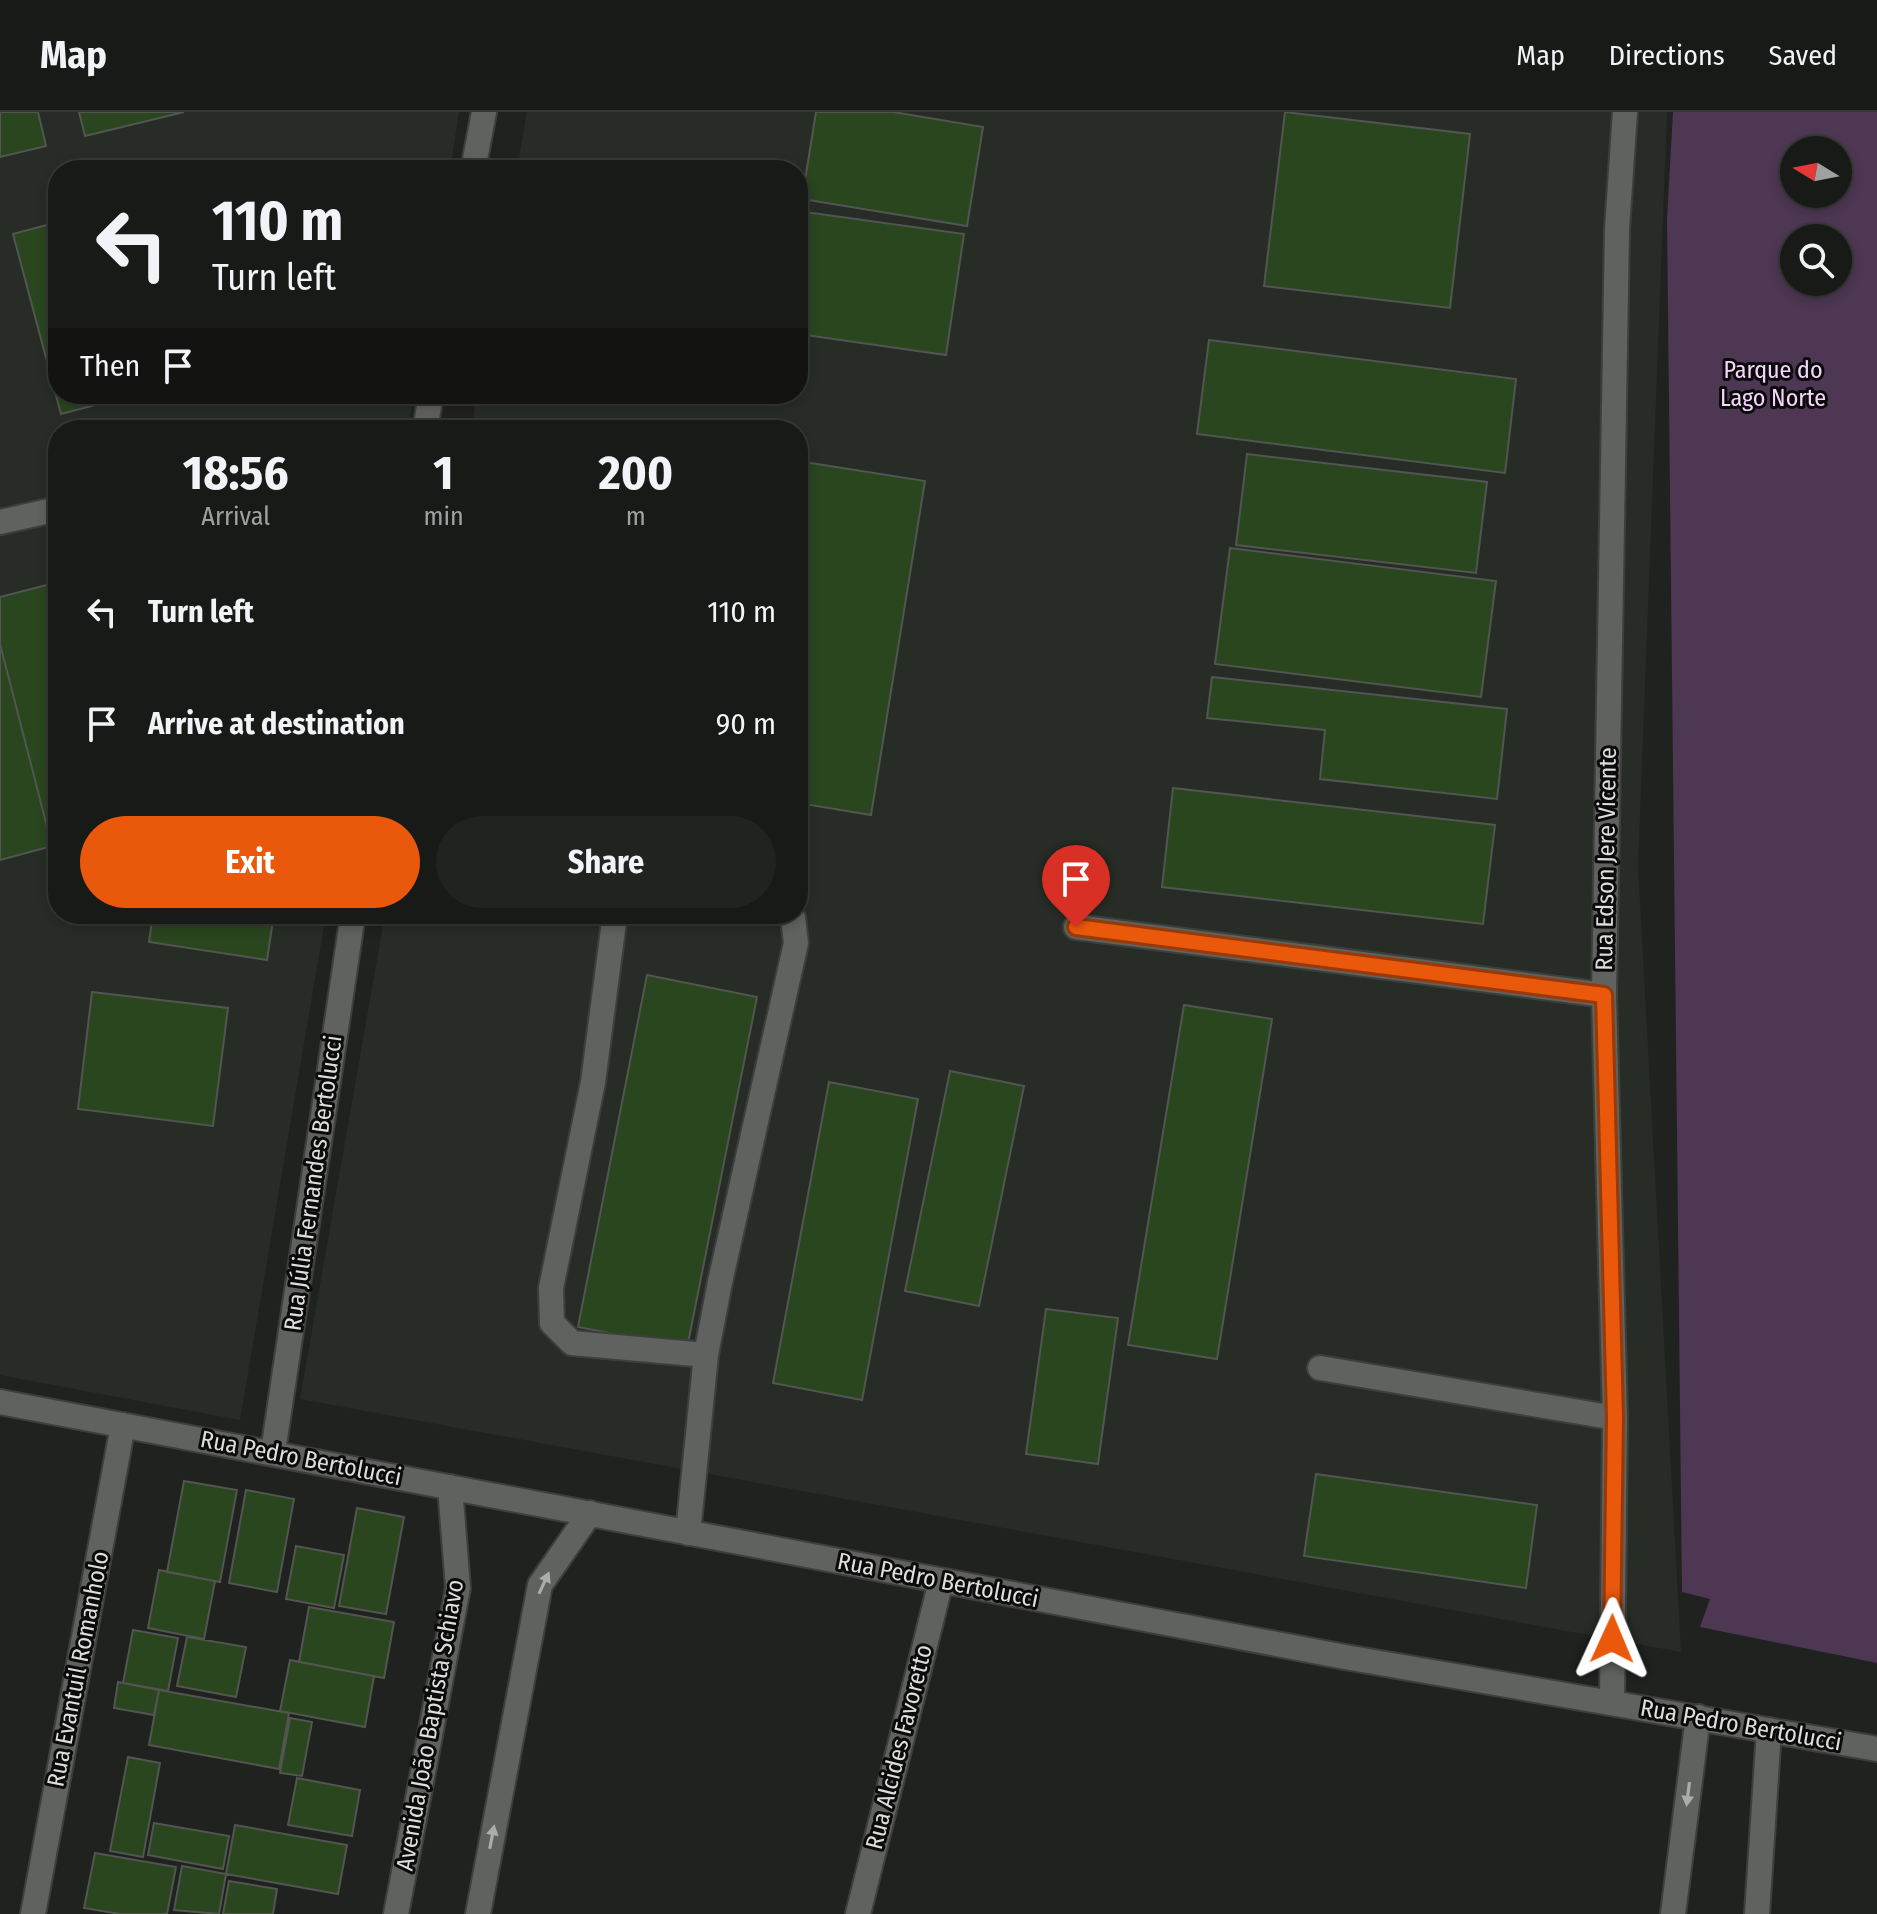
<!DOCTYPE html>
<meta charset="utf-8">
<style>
body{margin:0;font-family:"Fira Sans Condensed",sans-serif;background:#212320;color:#f1f3f6;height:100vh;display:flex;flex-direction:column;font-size:30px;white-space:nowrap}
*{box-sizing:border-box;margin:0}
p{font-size:26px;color:#9fa1a1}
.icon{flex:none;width:44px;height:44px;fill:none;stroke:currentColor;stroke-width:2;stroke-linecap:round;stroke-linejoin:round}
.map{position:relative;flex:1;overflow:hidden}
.details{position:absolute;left:48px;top:308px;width:760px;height:504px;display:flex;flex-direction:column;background:#181a17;border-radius:32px;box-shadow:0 4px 12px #0003,0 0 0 2px #363836}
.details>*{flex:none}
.banner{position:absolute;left:48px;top:48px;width:760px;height:244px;border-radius:32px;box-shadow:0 4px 12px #0003,0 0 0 2px #363836;background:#181a17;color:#f1f3f6;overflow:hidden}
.needle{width:52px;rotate:280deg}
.controls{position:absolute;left:1780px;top:24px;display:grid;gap:16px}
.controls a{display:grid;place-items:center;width:72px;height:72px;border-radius:50%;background:#181a17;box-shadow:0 4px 12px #0003,0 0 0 2px #363836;font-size:40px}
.pin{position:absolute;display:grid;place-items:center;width:68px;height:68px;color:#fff;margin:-82px -34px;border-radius:50% 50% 50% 0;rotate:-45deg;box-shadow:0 0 8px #0007}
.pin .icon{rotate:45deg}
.me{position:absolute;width:88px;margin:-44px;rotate:1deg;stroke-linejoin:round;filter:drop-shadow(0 0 6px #0008)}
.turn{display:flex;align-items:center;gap:28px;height:168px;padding:0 32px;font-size:36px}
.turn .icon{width:104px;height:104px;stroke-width:2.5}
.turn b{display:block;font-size:56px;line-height:68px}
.then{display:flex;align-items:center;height:76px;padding:0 32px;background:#0003;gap:16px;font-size:30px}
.eta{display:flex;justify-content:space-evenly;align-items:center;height:136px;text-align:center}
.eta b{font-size:48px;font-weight:700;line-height:56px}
.action{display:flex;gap:16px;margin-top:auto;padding:16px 32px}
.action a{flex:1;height:92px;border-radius:48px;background:#ea580c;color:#fff;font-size:32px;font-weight:700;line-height:92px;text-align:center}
.action a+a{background:#212320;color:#f1f3f6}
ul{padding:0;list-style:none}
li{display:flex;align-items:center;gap:24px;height:112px;padding:0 32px}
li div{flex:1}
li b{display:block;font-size:30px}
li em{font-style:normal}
header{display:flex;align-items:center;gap:48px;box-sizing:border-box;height:112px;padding:0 40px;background:#181a17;border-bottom:2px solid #363836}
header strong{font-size:38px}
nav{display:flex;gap:44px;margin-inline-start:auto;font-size:28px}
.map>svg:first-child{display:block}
</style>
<header>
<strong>Map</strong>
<nav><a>Map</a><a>Directions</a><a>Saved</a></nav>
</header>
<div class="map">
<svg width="1877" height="1802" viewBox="0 0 1877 1802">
<rect width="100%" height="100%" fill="#20221f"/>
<path fill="#272d26" d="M0,0H459L450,58H58V282H414L408,318H58V802H326L240,1308L0,1263Z
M527,0H1667L1638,754L1681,1540L300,1287L385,802H798V318H471L477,282H798V58H517Z"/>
<path fill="#4d3752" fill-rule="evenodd" d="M1673,0H1877V1551L1700,1515L1710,1487L1682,1480L1667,107ZM1794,38H1838V82H1794ZM1794,126H1838V170H1794Z"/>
<path fill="#29461f" stroke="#525551" stroke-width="2" d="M0,0H38L46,34L0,45Z
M79,0H184L85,24Z
M816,0H893L983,15L967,114L802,87Z
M1285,0L1470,22L1450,196L1264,174Z
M798,99L964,122L946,243L798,222Z
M58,110V282H137L61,302L13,122Z
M1209,228L1516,267L1505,361L1197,322Z
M1247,342L1487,370L1476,461L1236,433Z
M798,349L925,369L871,703L798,691Z
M1230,436L1496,469L1481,585L1215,552Z
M58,470V733L52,734L0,532V485Z
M0,532L52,734L0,748Z
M1212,565L1507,597L1497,687L1320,667L1325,618L1207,606Z
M1173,676L1495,713L1483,812L1162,775Z
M153,802H274L267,848L149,830Z
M647,863L757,885L687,1236L578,1215Z
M92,880L228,896L213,1014L78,997Z
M1184,893L1272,907L1217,1247L1128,1233Z
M950,959L1024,974L979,1194L905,1179Z
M829,970L918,987L862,1288L773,1271Z
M1046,1197L1118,1206L1098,1352L1026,1342Z
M1316,1362L1537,1393L1526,1476L1304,1444Z
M184,1369L237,1378L220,1470L167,1460Z
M246,1378L294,1387L277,1480L229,1471Z
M357,1396L404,1405L386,1502L339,1494Z
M296,1434L344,1443L334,1496L286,1487Z
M159,1458L215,1469L204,1527L148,1516Z
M309,1495L394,1510L384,1566L299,1550Z
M133,1518L178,1526L168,1579L123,1571Z
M187,1525L246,1535L236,1585L177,1574Z
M290,1548L374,1564L365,1615L280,1599Z
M118,1570L159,1578L154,1603L114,1596Z
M159,1578L289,1601L279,1657L149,1633Z
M290,1606L312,1610L302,1664L280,1661Z
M128,1645L160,1651L143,1745L110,1739Z
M297,1666L360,1678L352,1724L288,1713Z
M154,1711L229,1724L223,1757L148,1743Z
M235,1713L347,1733L338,1782L226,1762Z
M95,1741L176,1755L167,1802H120L84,1796Z
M182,1754L226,1762L219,1802L174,1798Z
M229,1769L277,1777L273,1802H223Z"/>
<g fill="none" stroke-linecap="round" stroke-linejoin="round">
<defs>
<path id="minor" d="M473,58L484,0
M425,318L431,282
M0,410L58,397
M615,802L593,970L551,1176L552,1211L572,1231L706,1243
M1076,815L1604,883
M1320,1256L1615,1306
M0,1290L1345,1545L1877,1637
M273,1340L353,802
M688,1421L706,1243L720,1170L796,831L793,806L788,802
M1612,1591L1615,1306L1604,883L1617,117L1625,0
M33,1802L123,1313
M396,1802L458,1476L450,1375
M478,1802L540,1473L590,1401
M858,1802L941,1469
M1673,1802L1698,1605
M1757,1802L1769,1618"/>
</defs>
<use href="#minor" stroke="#3d3f3c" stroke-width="28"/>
<use href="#minor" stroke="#5f625e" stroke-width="24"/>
</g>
<defs><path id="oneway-solid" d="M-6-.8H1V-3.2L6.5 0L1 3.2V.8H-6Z" transform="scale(2)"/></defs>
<g fill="#abadaa">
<use href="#oneway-solid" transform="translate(544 1471) rotate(-65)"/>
<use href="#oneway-solid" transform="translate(1688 1682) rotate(97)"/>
<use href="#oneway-solid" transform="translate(492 1725) rotate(-79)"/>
</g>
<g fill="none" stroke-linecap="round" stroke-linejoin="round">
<defs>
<path id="route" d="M1076,815L1604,883L1615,1306L1612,1527"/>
</defs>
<use href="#route" stroke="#983908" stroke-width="20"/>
<use href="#route" stroke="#ea580c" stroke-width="14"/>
</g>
<g text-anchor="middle" stroke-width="6" stroke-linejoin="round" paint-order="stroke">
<g font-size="24" fill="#f5d5fb" stroke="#0a0b0a">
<text x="1773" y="266">Parque do<tspan x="1773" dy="28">Lago Norte</tspan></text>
</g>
<g font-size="24" fill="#dedfdd" stroke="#0a0b0a">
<text transform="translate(1606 747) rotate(-89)" y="8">Rua Edson Jere Vicente</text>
<text transform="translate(313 1071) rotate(-82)" y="8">Rua Júlia Fernandes Bertolucci</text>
<text transform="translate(301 1346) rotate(11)" y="8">Rua Pedro Bertolucci</text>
<text transform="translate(938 1468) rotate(11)" y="8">Rua Pedro Bertolucci</text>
<text transform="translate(78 1557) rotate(-79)" y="8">Rua Evantuil Romanholo</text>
<text transform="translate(430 1613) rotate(-80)" y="8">Avenida João Baptista Schiavo</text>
<text transform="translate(1741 1613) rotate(10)" y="8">Rua Pedro Bertolucci</text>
<text transform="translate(899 1635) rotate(-76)" y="8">Rua Alcides Favoretto</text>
</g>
</g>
</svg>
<div class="controls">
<a><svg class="needle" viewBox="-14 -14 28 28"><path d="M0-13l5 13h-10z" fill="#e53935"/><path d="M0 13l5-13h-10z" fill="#9fa1a1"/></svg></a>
<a><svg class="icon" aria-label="search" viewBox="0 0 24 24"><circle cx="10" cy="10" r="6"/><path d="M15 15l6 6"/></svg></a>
</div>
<div class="pin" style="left:1076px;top:815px;background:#d93025"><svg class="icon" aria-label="arrive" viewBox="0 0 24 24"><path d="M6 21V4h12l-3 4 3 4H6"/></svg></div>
<svg class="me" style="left:1612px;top:1527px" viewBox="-20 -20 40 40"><path d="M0-17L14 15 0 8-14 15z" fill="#ea580c" stroke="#fff" stroke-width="4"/></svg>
<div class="banner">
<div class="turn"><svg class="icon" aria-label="left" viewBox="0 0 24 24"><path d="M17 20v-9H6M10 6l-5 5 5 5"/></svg><div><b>110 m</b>Turn left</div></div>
<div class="then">Then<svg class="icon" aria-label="arrive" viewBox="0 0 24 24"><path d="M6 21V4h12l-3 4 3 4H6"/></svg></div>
</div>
<section class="details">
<div class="eta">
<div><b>18:56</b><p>Arrival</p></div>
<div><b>1</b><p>min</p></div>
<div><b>200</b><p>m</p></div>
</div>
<ul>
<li><svg class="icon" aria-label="left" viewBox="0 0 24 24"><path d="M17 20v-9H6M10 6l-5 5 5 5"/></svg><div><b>Turn left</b></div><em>110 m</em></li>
<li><svg class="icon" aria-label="arrive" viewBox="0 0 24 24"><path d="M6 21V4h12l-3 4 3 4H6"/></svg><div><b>Arrive at destination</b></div><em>90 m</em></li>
</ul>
<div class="action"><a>Exit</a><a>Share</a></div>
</section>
</div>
